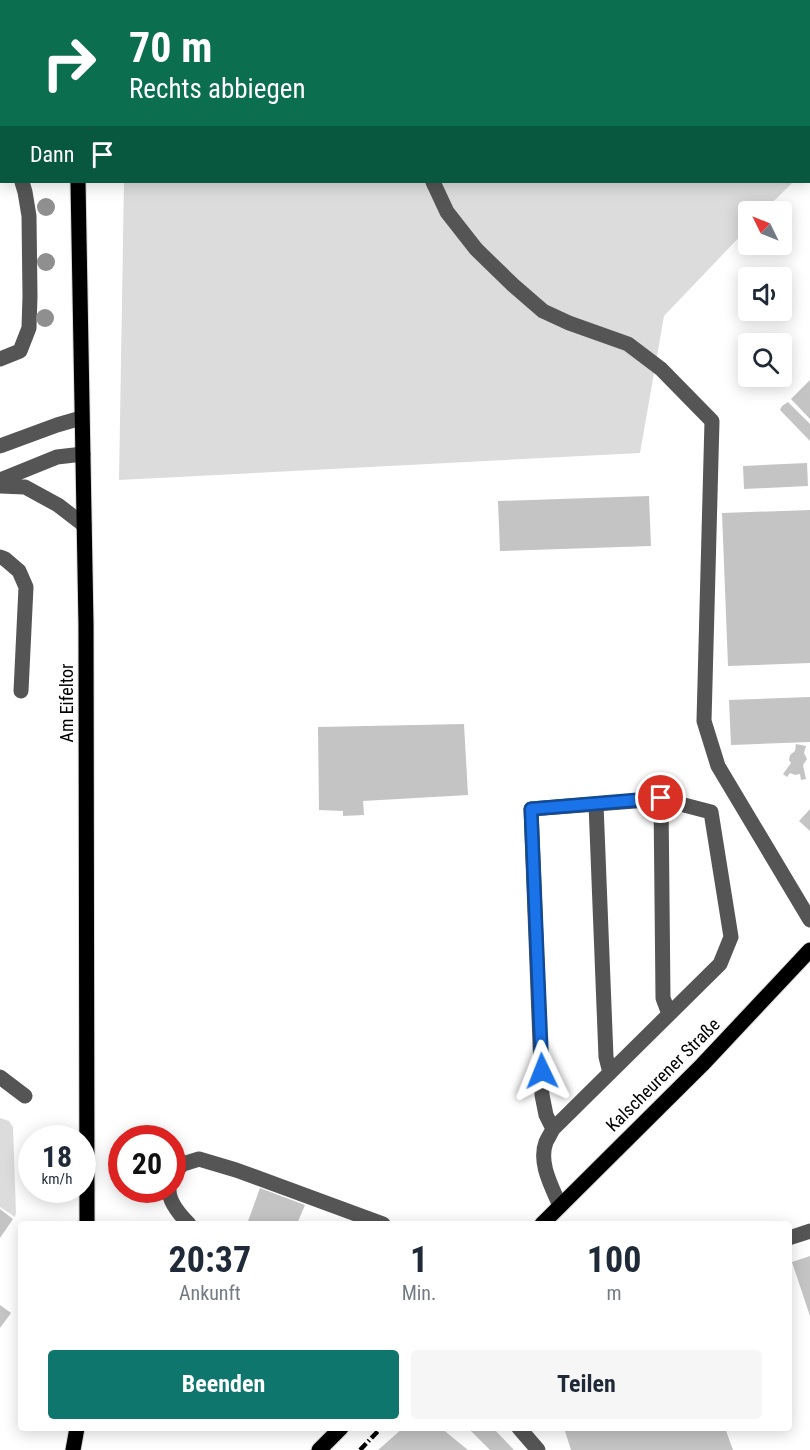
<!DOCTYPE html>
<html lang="de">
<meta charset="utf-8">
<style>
body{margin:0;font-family:"Roboto Condensed",sans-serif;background:#f6f6f7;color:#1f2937;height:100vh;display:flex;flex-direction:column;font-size:22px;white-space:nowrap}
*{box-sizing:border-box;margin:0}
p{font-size:20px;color:#747a83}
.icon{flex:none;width:33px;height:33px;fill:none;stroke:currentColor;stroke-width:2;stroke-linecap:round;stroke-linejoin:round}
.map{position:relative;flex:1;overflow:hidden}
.side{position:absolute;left:18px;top:1221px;width:774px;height:210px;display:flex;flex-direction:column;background:#fff;border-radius:6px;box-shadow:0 3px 15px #0003}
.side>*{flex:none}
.hud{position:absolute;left:0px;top:0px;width:810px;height:183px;box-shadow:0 3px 15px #0003;background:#0b6e4f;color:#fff;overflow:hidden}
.needle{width:39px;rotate:313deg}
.fabs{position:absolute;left:738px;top:201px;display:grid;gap:12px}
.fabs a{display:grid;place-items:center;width:54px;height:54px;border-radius:6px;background:#fff;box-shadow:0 3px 15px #0003;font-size:30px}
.speed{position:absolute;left:18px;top:1125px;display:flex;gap:12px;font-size:30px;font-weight:700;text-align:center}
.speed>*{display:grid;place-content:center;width:78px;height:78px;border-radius:50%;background:#fff;box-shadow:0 3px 15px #0003;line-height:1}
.speed small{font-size:15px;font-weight:400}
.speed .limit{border:9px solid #d22;background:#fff;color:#111}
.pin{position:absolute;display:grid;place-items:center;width:51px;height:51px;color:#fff;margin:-26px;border:3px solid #fff;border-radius:50%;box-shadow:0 2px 6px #0007}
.me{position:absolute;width:66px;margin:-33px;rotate:358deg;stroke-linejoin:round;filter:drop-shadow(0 0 4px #0008)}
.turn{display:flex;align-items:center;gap:21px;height:126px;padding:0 30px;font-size:27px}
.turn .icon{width:78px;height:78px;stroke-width:2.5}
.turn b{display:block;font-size:42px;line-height:51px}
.then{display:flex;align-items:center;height:57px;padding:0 30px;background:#0003;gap:12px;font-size:22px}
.eta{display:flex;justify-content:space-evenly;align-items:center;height:102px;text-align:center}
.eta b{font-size:36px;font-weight:700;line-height:42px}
.button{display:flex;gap:12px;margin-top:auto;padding:12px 30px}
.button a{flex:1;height:69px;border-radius:6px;background:#0f766e;color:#fff;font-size:24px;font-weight:700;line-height:69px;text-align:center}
.button a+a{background:#f6f6f7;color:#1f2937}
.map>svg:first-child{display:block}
</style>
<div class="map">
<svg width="810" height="1450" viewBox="0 0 810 1450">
<rect width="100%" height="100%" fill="#fff"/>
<path fill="#dcdcdc" d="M128,0H810V163L809,165L808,2H128Z
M124,182H793L764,211L748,212V228L664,316L640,453L119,480Z
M0,1118L9,1121L13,1127L16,1213L15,1217L0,1207Z"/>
<path fill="#c4c4c4" d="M810,380V419L791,399Z
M788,402L810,424V441L780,410L782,406Z
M807,463L808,486L744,489L743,466Z
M649,496L651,546L500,551L498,501Z
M810,510V663L728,666L722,513Z
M810,697V742L731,745L729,700Z
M464,724L468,795L363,801L364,815L343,816V811L319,810L318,727Z
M796,744L806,746L804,753L807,759L803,765L806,779L801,780L800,774L795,775L790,773L787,777L783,774L791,763L789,760L790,755L795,751Z
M810,809V831L799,821Z
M260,1188L305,1205L297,1224H247Z
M0,1209L13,1219L0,1238Z
M810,1256V1316L792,1262Z
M0,1305L11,1313L0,1328Z
M403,1428H441L468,1450H378Z
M468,1428H493L514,1450H490Z
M564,1428H725L733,1450H571Z"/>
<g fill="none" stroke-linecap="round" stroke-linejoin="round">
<defs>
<path id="major" d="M75,0V2
M78,182L86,625L87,1224
M542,1224L702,1065L810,950
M73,1450L77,1428
M319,1450L341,1428"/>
</defs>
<use href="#major" stroke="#dbdbdb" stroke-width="17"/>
<path stroke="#555" stroke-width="15" d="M458,2V0
M0,120L2,124
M433,182L447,212L476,249L513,285L543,311L569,323L628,344L661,369L712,421L704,721L718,766L810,920
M0,359L20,351L29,328L30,296L29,216L25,192L22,182
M0,446L57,425L81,418
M0,480L57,457L83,454
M0,486L25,487L58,505L84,525
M0,557L5,559L19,571L26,587L21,691
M596,804L606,1057L610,1073
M0,1077L25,1096
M553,1129L546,1115L542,1095L531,809L661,799L663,998L669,1014
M172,1175L183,1164L199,1159L236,1170L383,1224
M169,1190C169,1202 180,1215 189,1224
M560,1206C552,1187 538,1163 546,1142C548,1138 551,1133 553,1129L720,964L731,937L711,812L661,799
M789,1238L810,1231
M519,1428L538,1450"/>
<use href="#major" stroke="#000" stroke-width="15"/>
<path stroke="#000" stroke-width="4.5" stroke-dasharray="9 3 1.5 3" stroke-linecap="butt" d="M360,1450L381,1428"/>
</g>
<g fill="#8f8f8f">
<circle cx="46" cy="207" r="9"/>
<circle cx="46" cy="262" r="9"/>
<circle cx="45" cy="318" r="9"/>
</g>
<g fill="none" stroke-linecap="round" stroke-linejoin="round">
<defs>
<path id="route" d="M542,1071L531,809L661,798"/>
</defs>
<use href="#route" stroke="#114b97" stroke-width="15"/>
<use href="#route" stroke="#1a73e8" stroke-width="10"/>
</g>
<g text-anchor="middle" stroke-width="6" stroke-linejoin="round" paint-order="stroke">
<g font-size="18" fill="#000" stroke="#fff">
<text transform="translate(67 703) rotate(-90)" y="6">Am Eifeltor</text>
<text transform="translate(663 1075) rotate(-45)" y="6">Kalscheurener Straße</text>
</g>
</g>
</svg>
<div class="fabs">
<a><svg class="needle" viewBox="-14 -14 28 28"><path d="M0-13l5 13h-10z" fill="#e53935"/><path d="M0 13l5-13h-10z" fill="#747a83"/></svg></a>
<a><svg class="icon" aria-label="sound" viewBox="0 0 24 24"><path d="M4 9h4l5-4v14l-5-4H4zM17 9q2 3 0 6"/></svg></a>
<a><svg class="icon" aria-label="search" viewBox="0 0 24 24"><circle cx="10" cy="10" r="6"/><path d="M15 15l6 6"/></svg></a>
</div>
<div class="speed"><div>18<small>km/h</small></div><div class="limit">20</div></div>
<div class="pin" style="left:661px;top:798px;background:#d93025"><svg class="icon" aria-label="arrive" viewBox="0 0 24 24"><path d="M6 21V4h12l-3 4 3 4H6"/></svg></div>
<svg class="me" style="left:542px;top:1071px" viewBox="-20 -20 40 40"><path d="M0-17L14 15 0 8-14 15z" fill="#1a73e8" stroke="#fff" stroke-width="4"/></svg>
<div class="hud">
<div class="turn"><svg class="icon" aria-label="right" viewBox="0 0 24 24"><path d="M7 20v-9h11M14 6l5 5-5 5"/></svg><div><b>70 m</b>Rechts abbiegen</div></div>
<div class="then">Dann<svg class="icon" aria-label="arrive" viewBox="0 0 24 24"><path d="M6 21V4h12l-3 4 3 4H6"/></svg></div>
</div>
<section class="side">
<div class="eta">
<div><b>20:37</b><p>Ankunft</p></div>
<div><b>1</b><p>Min.</p></div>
<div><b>100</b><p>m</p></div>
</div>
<div class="button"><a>Beenden</a><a>Teilen</a></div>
</section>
</div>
